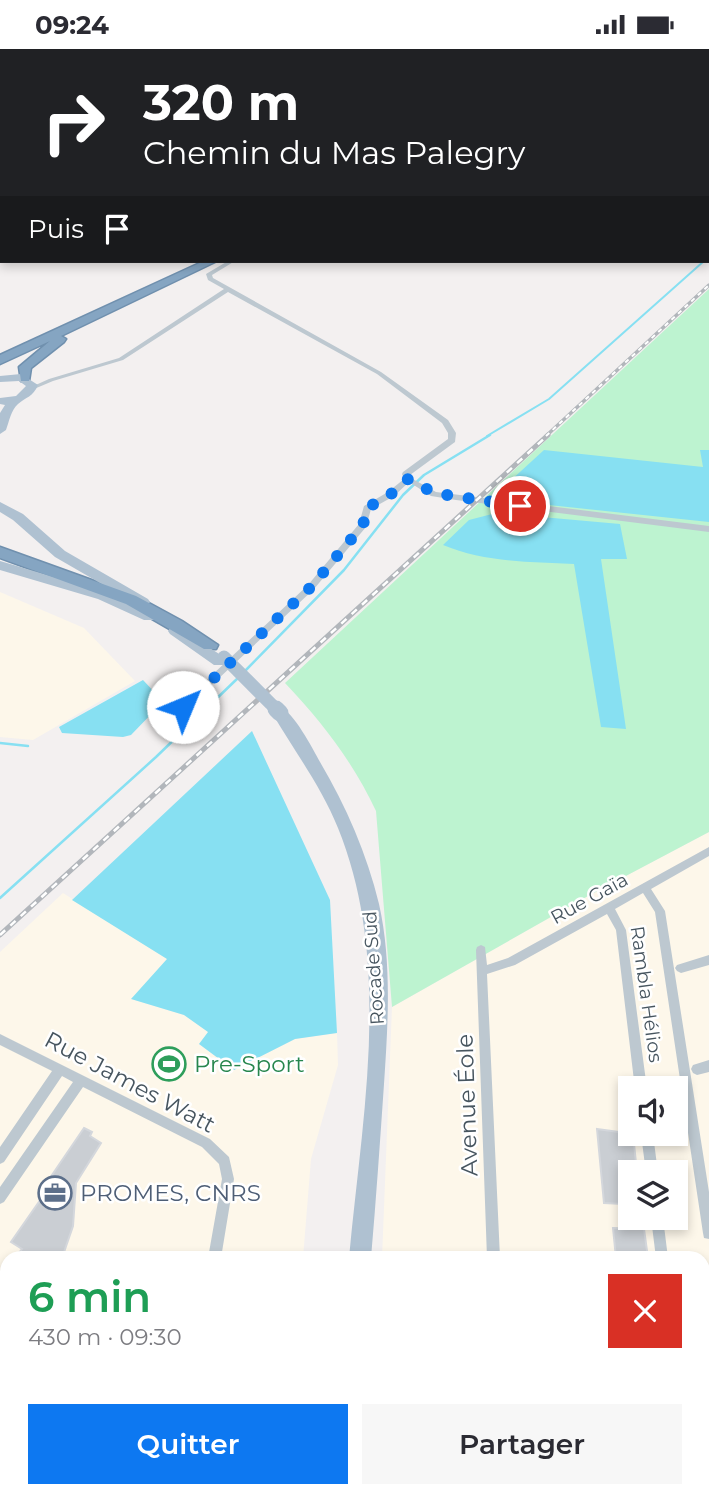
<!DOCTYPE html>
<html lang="fr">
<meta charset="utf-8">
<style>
body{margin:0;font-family:Montserrat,sans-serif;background:#f7f7f7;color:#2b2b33;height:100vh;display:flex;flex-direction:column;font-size:26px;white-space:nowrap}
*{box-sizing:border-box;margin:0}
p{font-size:23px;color:#7c7c81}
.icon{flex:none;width:38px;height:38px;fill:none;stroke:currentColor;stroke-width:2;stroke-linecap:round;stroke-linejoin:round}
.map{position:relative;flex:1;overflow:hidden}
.sheet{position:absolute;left:0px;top:1202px;width:710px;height:247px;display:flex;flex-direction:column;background:#fff;border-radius:21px 21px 0 0;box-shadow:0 4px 10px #0003}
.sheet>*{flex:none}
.hud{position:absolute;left:0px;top:0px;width:710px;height:214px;box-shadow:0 4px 10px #0003;background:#202124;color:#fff;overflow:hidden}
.buttons{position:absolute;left:618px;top:1027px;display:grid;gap:14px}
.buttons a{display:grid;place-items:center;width:70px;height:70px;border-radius:0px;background:#fff;box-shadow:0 4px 10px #0003;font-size:35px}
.pin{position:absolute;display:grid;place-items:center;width:60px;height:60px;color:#fff;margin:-30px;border:4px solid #fff;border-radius:50%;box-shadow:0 2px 7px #0007}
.me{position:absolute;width:77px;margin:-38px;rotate:45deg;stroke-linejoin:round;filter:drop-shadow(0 0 5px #0008)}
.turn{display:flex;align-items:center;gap:24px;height:147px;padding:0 28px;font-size:32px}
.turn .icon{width:91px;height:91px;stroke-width:2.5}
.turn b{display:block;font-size:49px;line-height:60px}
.then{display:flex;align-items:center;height:66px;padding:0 28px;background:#0003;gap:14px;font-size:26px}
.round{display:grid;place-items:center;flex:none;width:74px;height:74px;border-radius:0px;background:#f7f7f7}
.summary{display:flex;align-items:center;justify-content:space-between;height:119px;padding:0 28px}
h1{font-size:42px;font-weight:600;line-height:52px;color:#1e9e55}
.button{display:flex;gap:14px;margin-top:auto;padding:14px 28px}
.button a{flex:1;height:80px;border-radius:0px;background:#0d78f1;color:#fff;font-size:28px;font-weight:600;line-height:80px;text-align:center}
.button a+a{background:#f7f7f7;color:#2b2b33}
.status{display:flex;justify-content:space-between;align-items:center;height:49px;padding:0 35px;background:#fff;direction:ltr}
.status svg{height:19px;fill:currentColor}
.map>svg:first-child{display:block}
</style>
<div class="status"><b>09:24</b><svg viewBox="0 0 49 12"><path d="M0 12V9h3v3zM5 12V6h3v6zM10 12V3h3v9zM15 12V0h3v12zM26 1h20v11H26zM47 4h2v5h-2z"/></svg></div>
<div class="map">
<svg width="709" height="1448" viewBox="0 0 709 1448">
<rect width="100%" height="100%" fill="#f3f0f0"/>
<path fill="#fdf7ea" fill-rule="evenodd" d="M232,0H575L230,2Z
M0,543L84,579L135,632L33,691L0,688Z
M709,783V1447L673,1442H704V1209H382L392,958L588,847ZM630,1040H676V1085H630ZM630,1124H676V1169H630Z
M63,844L167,910L132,950L184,966L209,983L199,995L234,1021L295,990L337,984L338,1016L311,1110L303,1209H7V1442H284L283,1448H0V903Z
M384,1442H622L597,1448H384Z"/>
<path fill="#bdf3d0" d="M709,240V783L588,847L392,958L376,762C353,713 322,673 285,634Z"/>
<path fill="#87e0f2" d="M544,401L703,418L700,401H709V473L530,454L532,437L509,433Z
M496,464L620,475L627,510H601L626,680L601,678L574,515C530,513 483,513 443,496L469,471Z
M143,631L159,648V657L131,686L123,688L62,684L59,678Z
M252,682L330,851L337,984L295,990L234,1021L199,995L208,983L184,966L131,950L167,910L72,851Z"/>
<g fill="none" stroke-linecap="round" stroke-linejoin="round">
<path stroke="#87e0f2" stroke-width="2" d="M487,387L549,350L704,212"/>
<path stroke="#87e0f2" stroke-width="2.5" d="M244,623L344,521L403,446L424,426L490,386
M0,694L28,697
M0,849L156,708L239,628"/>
</g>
<path fill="#caced3" stroke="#d4d7dc" stroke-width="2" d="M84,1079L92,1083L90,1087L101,1094L76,1134L73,1177L62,1209H30L18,1205L22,1200L11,1193L43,1147L39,1145Z
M597,1080L633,1085L637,1124H630V1151H623V1155L604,1154Z
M613,1179L644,1180L648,1209H616Z"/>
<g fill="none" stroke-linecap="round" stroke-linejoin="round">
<defs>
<path id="highway" d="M675,0H688L673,2Z
M204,212H217L61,287L66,290L64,293L31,319L29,332H21L19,318L50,292L0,315V306Z
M0,498L136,547L182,572L218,596L216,600H204L126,555L0,509Z"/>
</defs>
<use href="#highway" stroke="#7090ae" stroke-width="3"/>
<path fill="#bdc8d0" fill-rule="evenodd" d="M362,0H367L369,2H364Z
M507,0H512L511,2H506Z
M228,212H235L212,226L213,229L381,323L448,371L456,384L455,393L410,426L411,429L436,443L709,477V483L456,451L431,447L409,433L394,447L371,460L366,478L314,540L186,660H180L178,658L180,656L308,536L359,475L364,457L388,443L404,430L402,425L403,423L448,390V384L442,374L377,325L228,243L123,311L53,332L34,340L29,339L49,330L119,309L224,240L208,231L206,225Z
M709,798V807L651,840L665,862L709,1143V1190L704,1189L703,1184L655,863L643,844L615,860L626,881L647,1040H635L616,881L607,865L515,916L487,925L500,1209H487L476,901L477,898L481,896L485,898L487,916L508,909Z
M709,906V916L681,924L677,922L675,919L677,916Z
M0,985L210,1090L229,1108L234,1130L221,1209H208L222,1130L219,1115L202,1098L83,1038L4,1153L0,1155V1138L73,1033L62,1027L4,1113L0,1115V1098L52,1022L0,996Z
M709,1011V1023L697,1026L693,1024L691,1020L693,1016Z
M641,1085H653L658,1124H646Z
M651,1169H663L668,1209H656Z
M704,1299L709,1301V1315L704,1313Z
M706,1336L709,1337V1374L704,1371V1337Z
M169,1442H183L182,1448H168Z"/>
<path fill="#bdcad5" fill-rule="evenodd" d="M578,0H584L577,2Z
M0,59H2V63H0Z"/>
<path fill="#afc1d1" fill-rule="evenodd" d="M21,325L38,336C33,348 26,348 18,355C11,361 9,373 6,381L0,385V364L5,356L0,355V349L16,347L26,337L19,332L0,333V327Z
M0,453L23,465L65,502L148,550L150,553L148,556H138L55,508L13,471L0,463Z
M0,512L108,544L154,565L156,568L154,571H144L98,550L0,521Z
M175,577L224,608L226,612L224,616H214L170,585L168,582L170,579Z
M280,658C293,662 313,700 320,713C346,757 367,805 379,855C392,913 388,975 384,1035C380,1093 376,1151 371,1209H349C362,1067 393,915 338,779C321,737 295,703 272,664Z
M314,1442H355V1448H313Z"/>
<use href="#highway" fill="#85a5c2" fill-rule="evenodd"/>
<defs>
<path id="rail-far1" d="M546,387L709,236"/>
<path id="rail" d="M0,886L548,386"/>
</defs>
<use href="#rail-far1" stroke="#b2b6bb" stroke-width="3.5"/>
<use href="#rail" stroke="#b2b6bb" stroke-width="5"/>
<use href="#rail-far1" stroke="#fff" stroke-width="2" stroke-dasharray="4.5" stroke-linecap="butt"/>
<use href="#rail" stroke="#fff" stroke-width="2.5" stroke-dasharray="7" stroke-linecap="butt"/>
<path stroke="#afc1d1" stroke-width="13" d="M224,608L277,661"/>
<path stroke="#afc1d1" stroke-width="17" d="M276,660L280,664"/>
</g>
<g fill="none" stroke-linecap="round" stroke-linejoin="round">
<path stroke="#0d78f1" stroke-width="12" stroke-dasharray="0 21.6" d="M183,658L311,538L363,476L367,459L391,445L408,430L434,444L520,457"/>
</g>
<defs>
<symbol id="stadium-ring" viewBox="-11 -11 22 22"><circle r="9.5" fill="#fff" stroke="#2e9e5b" stroke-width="1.5"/><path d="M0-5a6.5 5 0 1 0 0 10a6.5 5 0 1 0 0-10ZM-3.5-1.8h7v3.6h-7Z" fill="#2e9e5b"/></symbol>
<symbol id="office-ring" viewBox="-11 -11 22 22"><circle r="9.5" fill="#fff" stroke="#5c6f8a" stroke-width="1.5"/><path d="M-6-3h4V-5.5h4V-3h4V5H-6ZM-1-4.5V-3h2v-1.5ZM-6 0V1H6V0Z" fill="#5c6f8a"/></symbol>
</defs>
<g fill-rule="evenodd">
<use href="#stadium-ring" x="150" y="996" width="38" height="38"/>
<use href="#office-ring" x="36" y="1125" width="38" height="38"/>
</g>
<g text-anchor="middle" stroke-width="5" stroke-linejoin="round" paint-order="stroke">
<g font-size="19" fill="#47555f" stroke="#fff">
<text transform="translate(589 849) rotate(-29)" y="7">Rue Gaïa</text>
<text transform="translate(373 919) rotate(-94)" y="7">Rocade Sud</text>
<text transform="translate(647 945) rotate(82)" y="7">Rambla Hélios</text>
</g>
<g font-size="23" fill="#27864d" stroke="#fff" text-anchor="start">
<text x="194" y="1023">Pre-Sport</text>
</g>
<g font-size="23" fill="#47555f" stroke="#fff">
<text transform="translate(130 1033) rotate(28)" y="8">Rue James Watt</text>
<text transform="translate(467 1056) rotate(-92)" y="8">Avenue Éole</text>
</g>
<g font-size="23" fill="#4e5e75" stroke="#fff" text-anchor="start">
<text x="80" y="1152">PROMES, CNRS</text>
</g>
</g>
</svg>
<div class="buttons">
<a><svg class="icon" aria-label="sound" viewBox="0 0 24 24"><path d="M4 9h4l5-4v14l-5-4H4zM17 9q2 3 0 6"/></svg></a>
<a><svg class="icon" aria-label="layers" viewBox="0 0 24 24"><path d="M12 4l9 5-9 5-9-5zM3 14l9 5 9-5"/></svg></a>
</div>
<div class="pin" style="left:520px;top:457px;background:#d93025"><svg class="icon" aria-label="arrive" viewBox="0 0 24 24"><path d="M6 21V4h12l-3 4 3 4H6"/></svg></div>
<svg class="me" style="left:183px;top:658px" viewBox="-20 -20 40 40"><circle r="19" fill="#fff"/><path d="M0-13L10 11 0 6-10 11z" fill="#0d78f1"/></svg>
<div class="hud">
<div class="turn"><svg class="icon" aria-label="right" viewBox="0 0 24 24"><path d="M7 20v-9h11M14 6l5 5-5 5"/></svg><div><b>320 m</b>Chemin du Mas Palegry</div></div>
<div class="then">Puis<svg class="icon" aria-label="arrive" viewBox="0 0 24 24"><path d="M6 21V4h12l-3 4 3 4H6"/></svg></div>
</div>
<section class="sheet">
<div class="summary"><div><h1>6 min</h1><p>430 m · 09:30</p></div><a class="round" style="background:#d93025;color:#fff"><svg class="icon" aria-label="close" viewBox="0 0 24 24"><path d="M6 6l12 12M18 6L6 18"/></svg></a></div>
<div class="button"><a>Quitter</a><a>Partager</a></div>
</section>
</div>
